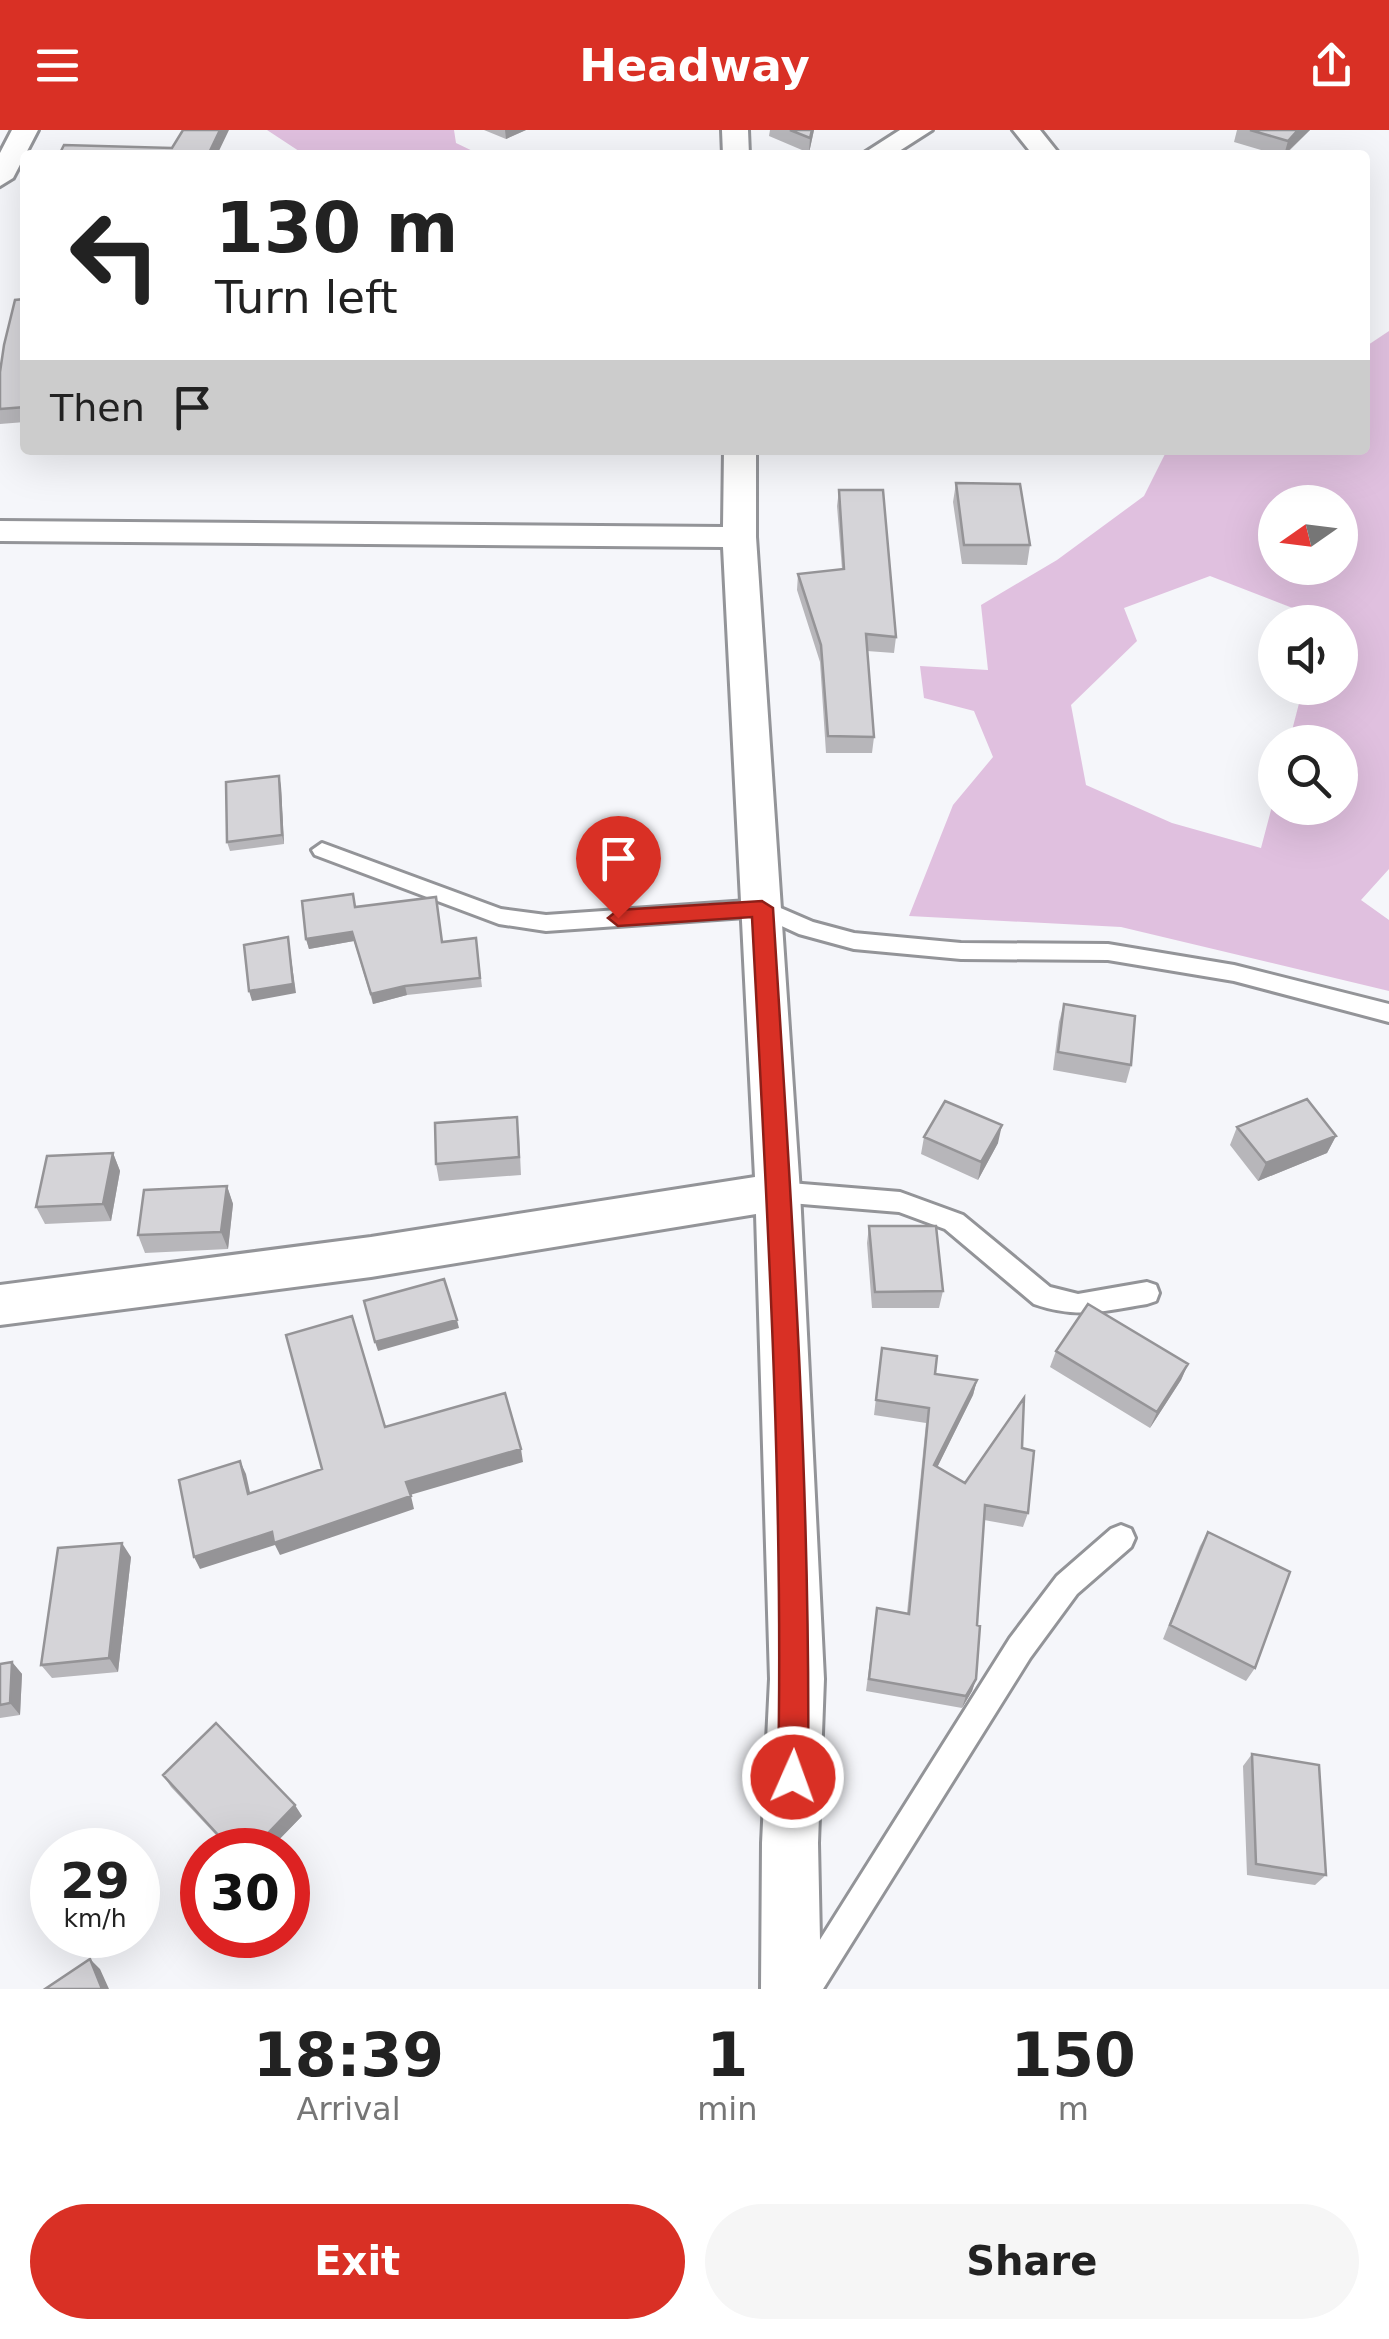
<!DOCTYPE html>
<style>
body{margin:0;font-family:"DejaVu Sans",sans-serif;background:#f6f6f6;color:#222;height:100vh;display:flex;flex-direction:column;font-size:38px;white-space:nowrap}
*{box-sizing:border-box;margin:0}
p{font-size:32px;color:#767676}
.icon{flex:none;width:55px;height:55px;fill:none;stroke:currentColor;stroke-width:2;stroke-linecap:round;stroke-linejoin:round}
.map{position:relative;height:1859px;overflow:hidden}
.drawer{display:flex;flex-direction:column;background:#fff;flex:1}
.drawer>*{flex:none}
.hud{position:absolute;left:20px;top:20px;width:1350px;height:305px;border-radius:10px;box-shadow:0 10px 40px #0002;background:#fff;color:#222;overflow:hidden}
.needle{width:65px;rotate:256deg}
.fabs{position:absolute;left:1258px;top:355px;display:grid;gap:20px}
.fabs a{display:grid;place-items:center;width:100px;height:100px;border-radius:50%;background:#fff;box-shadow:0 10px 40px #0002;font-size:50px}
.speed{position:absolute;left:30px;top:1698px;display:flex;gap:20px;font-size:50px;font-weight:700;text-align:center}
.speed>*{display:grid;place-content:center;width:130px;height:130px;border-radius:50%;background:#fff;box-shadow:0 10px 40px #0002;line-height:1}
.speed small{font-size:25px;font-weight:400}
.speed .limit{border:15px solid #d22;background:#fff;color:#111}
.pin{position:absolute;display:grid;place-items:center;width:85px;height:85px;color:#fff;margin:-102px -42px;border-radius:50% 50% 50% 0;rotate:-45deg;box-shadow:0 0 10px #0007}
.pin .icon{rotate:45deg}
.me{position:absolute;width:110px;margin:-55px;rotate:2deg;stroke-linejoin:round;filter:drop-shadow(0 0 8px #0008)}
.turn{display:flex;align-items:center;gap:35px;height:210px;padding:0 30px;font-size:45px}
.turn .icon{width:130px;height:130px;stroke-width:2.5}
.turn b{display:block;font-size:70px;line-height:85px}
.then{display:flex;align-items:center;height:95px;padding:0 30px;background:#0003;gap:20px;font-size:38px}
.eta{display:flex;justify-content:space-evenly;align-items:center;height:170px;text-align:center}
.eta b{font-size:60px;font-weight:800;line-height:70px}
.button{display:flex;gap:20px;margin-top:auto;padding:20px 30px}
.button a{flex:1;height:115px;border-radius:60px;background:#d93025;color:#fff;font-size:40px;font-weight:800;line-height:115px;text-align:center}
.button a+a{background:#f6f6f6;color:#222}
header{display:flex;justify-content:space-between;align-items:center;height:130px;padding:0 30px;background:#d93025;color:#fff;font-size:45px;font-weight:800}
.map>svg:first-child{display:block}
</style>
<header><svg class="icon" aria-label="menu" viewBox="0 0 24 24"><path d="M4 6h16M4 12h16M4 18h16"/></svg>Headway<svg class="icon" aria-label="share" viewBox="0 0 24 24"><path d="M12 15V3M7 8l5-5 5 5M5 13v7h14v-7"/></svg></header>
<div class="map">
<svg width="1389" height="1859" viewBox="0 0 1389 1859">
<rect width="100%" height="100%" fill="#f5f6fa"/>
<path fill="#e0c0df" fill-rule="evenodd" d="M267,0H454L456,13L481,25H305Z
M1389,201V739L1361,770L1389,790V861L1121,797L909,786L953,675L993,627L974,581L924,568L920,536L988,540L981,475L1057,430L1144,366L1167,320H1365V217ZM1275,372H1340V438H1275ZM1210,446L1321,489V492H1340V558H1303L1289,612H1340V678H1275V665L1261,718L1172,693L1086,655L1071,575L1137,511L1124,478Z"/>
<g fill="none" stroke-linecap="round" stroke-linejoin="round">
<defs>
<path id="lane" d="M322,713L501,779L546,785L762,770L813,792L854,803L961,813L1108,814L1234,835L1389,874V892L1234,851L1108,830L961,829L854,819L799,804L760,786L546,801L499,794L315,725L312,720Z
M778,1052L900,1062L963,1085L1050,1157L1078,1164L1147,1152L1156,1155L1159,1163L1156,1171L1147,1174C1104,1181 1077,1189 1034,1174L945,1099L899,1082L778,1072L770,1069L766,1062L770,1055Z
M1121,1395L1131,1399L1135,1408L1131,1417L1077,1464L1030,1528L823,1859H789L1010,1508L1057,1446L1111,1399Z"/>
<path id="street" d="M12,0H38L13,48L0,56V23Z
M722,0H748L749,25H723Z
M900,0H932L893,25H861Z
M1013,0H1040L1060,25H1033Z
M724,320H756V407L800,1062L824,1549L818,1713L821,1859H761L762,1713L770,1549L756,1084L371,1147L0,1195V1155L371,1107L755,1047L723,417L0,411V391L723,397Z"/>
</defs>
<use href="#lane" stroke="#939498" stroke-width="6"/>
<use href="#street" stroke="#939498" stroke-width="6"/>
<use href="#lane" fill="#fff" fill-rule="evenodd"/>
<use href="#street" fill="#fff" fill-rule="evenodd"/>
</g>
<path fill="#b7b6ba" d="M484,0H526L506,9Z
M770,0H814L809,23L769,6Z
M1237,0H1310L1285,25H1278L1234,12Z
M25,169V292L0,294V242Z
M956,353L1030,415L1027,435L962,434L953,372Z
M839,360L896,507L894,523L867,521L874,607L872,623H826L820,532L797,460L798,444L842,439L837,376Z
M281,656L284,714L230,721L227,712Z
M476,808L482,857L407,865L373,874L354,811L309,819L306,809L442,812Z
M1064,874L1131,935L1126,953L1053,940L1059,892Z
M1237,997L1336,1006L1327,1023L1258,1051L1230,1015Z
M519,1004L521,1045L439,1051L436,1034Z
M924,1007L998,1013L978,1050L921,1024Z
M113,1023L120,1041L111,1091L45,1094L36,1077Z
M227,1056L233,1074L228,1119L145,1123L138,1105Z
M869,1096L943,1161L939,1178H872L867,1113Z
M1056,1221L1188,1234L1181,1250L1150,1298L1050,1237Z
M880,1234L935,1244L977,1250L973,1265L937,1337L965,1353L1022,1318L1028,1383L1023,1397L984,1390L977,1495L976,1549L972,1561L962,1578L866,1561L877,1478L907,1483L926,1293L874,1285Z
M1208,1402L1255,1538L1246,1551L1163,1509L1200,1416Z
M131,1427L118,1542L52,1548L41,1535Z
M12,1532L22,1544L20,1585L0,1588V1534Z
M1252,1624L1326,1745L1315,1755L1247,1745L1243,1636Z
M163,1645L302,1686L269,1720H230L171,1657Z"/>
<path fill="#959497" d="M220,0H229L217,25H208Z
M505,0H526L506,9Z
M812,0H814L809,23L810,8Z
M1298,0H1310L1284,25L1288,11Z
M279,646L281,656L284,714L282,705Z
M352,802L354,811L309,819L306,809Z
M288,807L296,863L252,871L249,861Z
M405,856L407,865L373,874L371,864Z
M1002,995L998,1013L978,1050L981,1032Z
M1336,1006L1327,1023L1258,1051L1266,1033Z
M113,1023L120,1041L111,1091L103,1074Z
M227,1056L233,1074L228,1119L221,1102Z
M457,1190L459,1198L378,1221L375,1212Z
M1188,1234L1181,1250L1150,1298L1157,1282Z
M977,1250L973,1265L931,1350L934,1335Z
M521,1319L523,1332L410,1365L406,1352Z
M240,1331L246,1344L253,1376L248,1364Z
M411,1366L414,1379L280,1425L275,1415L200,1439L194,1427L272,1402Z
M122,1413L131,1427L118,1542L109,1528Z
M12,1532L22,1544L20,1585L10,1573Z
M976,1549L972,1561L962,1578L966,1566Z
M295,1675L302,1686L269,1720H252Z
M90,1829L100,1839L109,1859H102Z"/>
<path fill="#d5d4d8" stroke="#959497" stroke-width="2.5" d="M183,0H220L208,25H59L64,15L172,18Z
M790,0H812L810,8Z
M1250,0H1298L1288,11Z
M25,169V277L0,279V242L4,215L15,170Z
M956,353L1020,354L1030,415H964Z
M839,360H883L896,507L866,504L874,607L828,606L821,515L798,444L844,439Z
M279,646L282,705L227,712L226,652Z
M353,764L355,777L436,767L442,812L476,808L480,848L405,856L371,864L352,802L306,809L302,771Z
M288,807L293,854L249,861L244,815Z
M1064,874L1135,886L1131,935L1058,922Z
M1307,969L1336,1006L1266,1033L1237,997Z
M945,971L1002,995L981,1032L924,1007Z
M517,987L519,1027L436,1034L435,993Z
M113,1023L103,1074L36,1077L47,1026Z
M227,1056L221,1102L138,1105L144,1060Z
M869,1096H936L943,1161L875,1162Z
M444,1149L457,1190L375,1212L364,1171Z
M1088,1174L1188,1234L1157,1282L1056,1221Z
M352,1186L385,1297L505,1263L521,1319L406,1352L411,1366L274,1413L272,1402L194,1427L179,1350L240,1331L248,1364L322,1339L286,1205Z
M882,1218L937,1226L935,1244L977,1250L934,1335L965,1353L1024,1268L1022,1318L1034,1321L1028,1383L985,1375L977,1495L980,1496L976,1549L966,1566L869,1549L877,1478L909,1484L929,1278L876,1270Z
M1208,1402L1290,1442L1255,1538L1170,1495Z
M122,1413L109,1528L41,1535L58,1418Z
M12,1532L10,1573L0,1575V1534Z
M216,1593L295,1675L252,1720H232L163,1645Z
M1252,1624L1319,1635L1326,1745L1256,1734Z
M90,1829L102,1859H45Z"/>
<path fill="#d93025" stroke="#8d1f18" stroke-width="2.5" d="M762,771L773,778C791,1067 811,1357 808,1647L804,1658L793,1662L782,1658L778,1647C784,1360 767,1073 752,787L618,796L608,788L618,780Z"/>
</svg>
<div class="fabs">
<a><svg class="needle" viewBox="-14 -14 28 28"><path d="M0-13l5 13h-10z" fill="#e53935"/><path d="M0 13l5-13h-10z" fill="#767676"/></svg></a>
<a><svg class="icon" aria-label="sound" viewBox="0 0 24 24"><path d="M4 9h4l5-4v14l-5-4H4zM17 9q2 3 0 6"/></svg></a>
<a><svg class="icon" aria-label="search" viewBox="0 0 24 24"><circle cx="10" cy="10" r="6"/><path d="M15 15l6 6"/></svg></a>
</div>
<div class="speed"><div>29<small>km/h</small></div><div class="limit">30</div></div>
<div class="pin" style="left:618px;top:788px;background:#d93025"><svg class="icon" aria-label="arrive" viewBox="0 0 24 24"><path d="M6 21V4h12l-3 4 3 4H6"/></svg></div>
<svg class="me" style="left:793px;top:1647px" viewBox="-20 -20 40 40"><circle r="17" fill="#d93025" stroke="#fff" stroke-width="3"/><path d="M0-11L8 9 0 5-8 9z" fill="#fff"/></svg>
<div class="hud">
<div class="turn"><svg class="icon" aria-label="left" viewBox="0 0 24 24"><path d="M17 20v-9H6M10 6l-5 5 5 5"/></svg><div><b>130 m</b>Turn left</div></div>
<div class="then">Then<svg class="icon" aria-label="arrive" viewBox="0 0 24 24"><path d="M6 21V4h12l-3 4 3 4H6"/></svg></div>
</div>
</div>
<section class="drawer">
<div class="eta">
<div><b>18:39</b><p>Arrival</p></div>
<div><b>1</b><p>min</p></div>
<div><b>150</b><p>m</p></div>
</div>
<div class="button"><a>Exit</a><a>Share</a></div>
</section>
